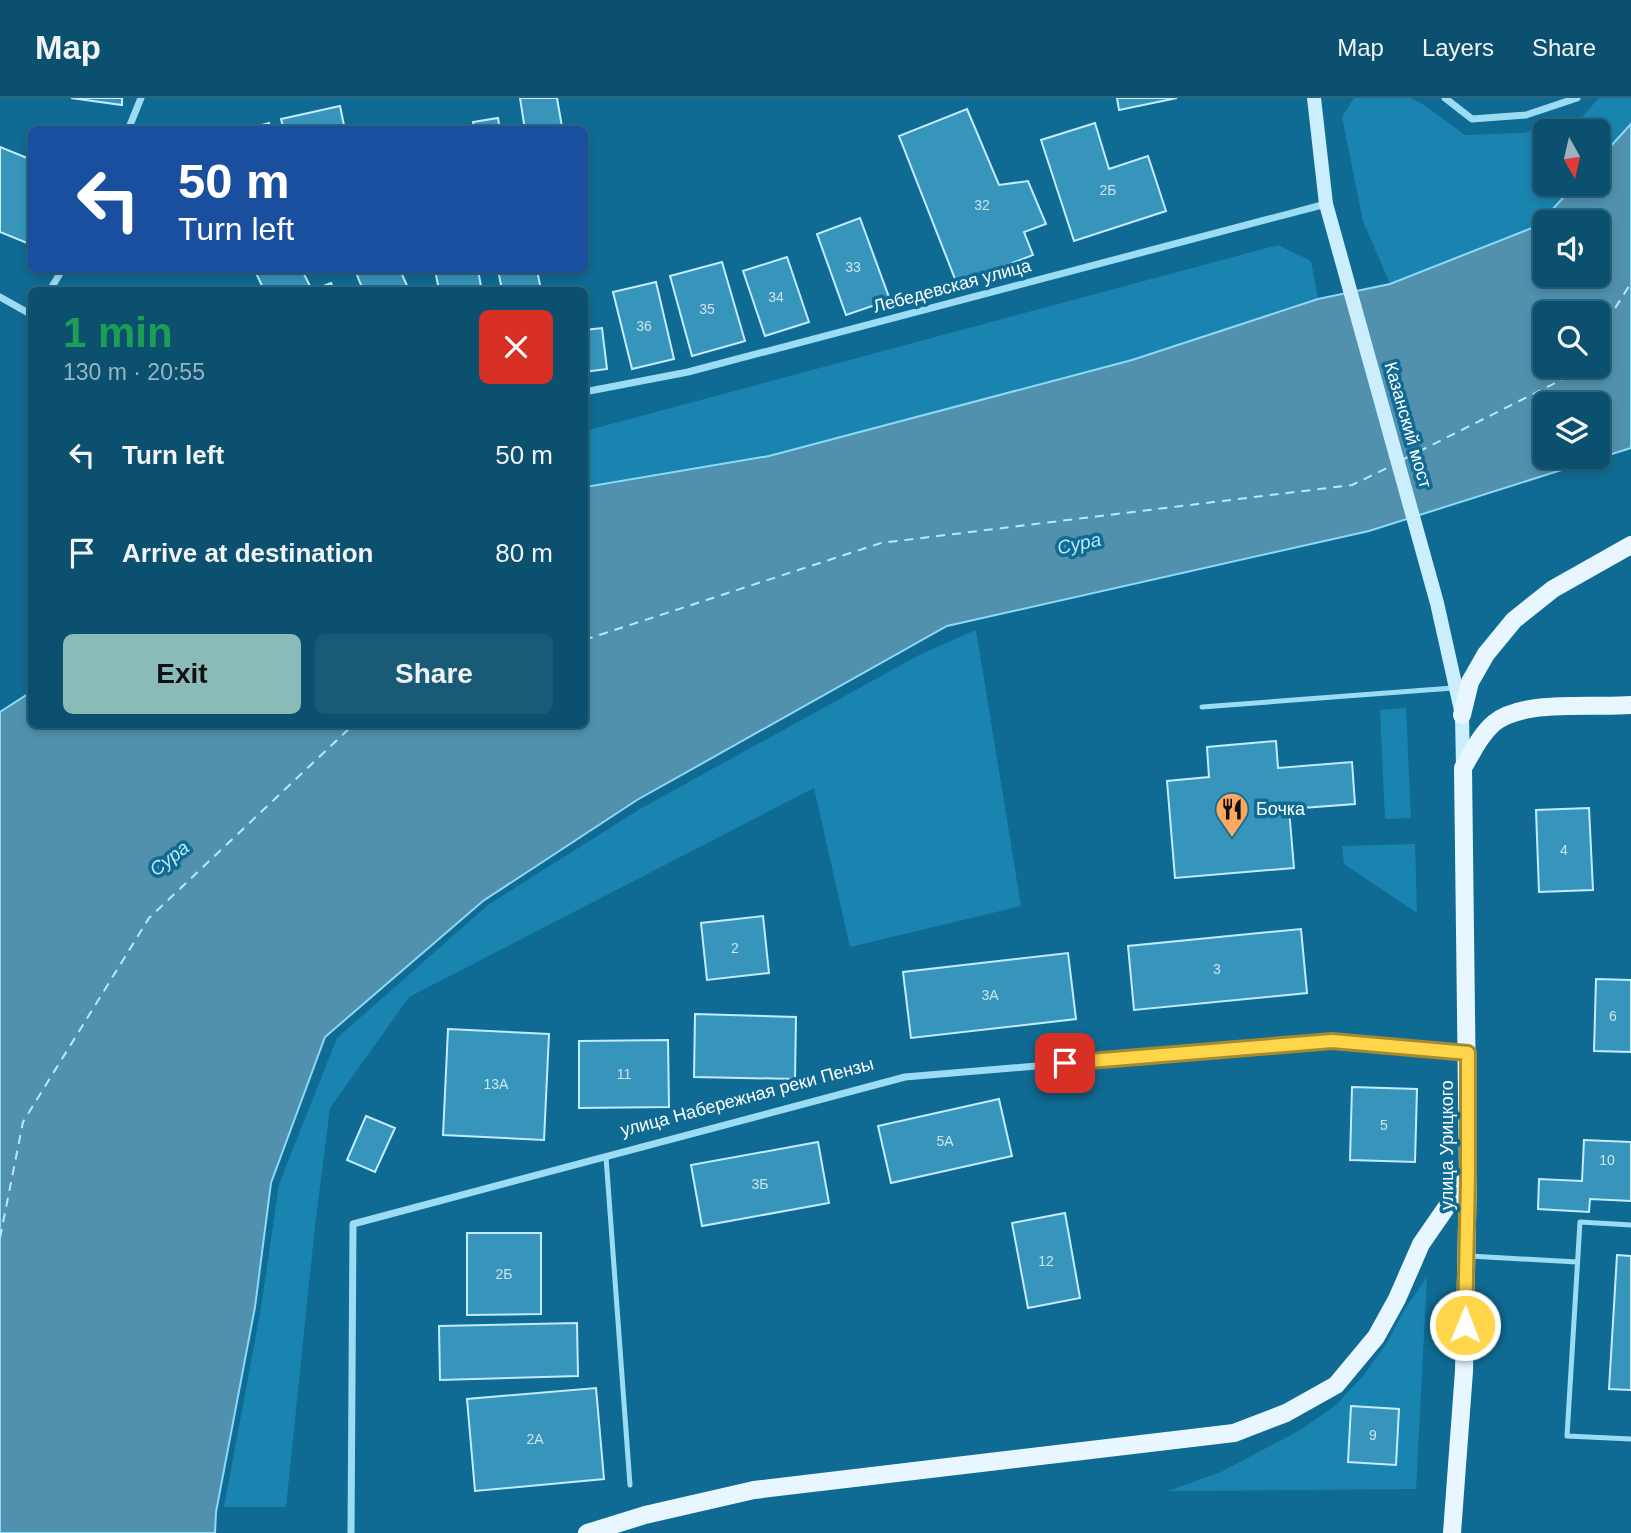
<!DOCTYPE html>
<meta charset="utf-8">
<style>
body{margin:0;font-family:Helvetica,sans-serif;background:#195a76;color:#f1f3f6;height:100vh;display:flex;flex-direction:column;font-size:26px;white-space:nowrap}
*{box-sizing:border-box;margin:0}
p{font-size:23px;color:#9ab5c2}
.icon{flex:none;width:38px;height:38px;fill:none;stroke:currentColor;stroke-width:2;stroke-linecap:round;stroke-linejoin:round}
.map{position:relative;flex:1;overflow:hidden}
.side{position:absolute;left:28px;top:189px;width:560px;height:441px;display:flex;flex-direction:column;background:#0b506e;border-radius:10px;box-shadow:0 4px 10px #0003,0 0 0 2px #2b6781}
.side>*{flex:none}
.guide{position:absolute;left:28px;top:28px;width:560px;height:147px;border-radius:10px;box-shadow:0 4px 10px #0003,0 0 0 2px #2b6781;background:#1a4fa0;color:#fff;overflow:hidden}
.needle{width:46px;rotate:172deg}
.fabs{position:absolute;left:1533px;top:21px;display:grid;gap:14px}
.fabs a{display:grid;place-items:center;width:77px;height:77px;border-radius:10px;background:#0b506e;box-shadow:0 4px 10px #0003,0 0 0 2px #2b6781;font-size:35px}
.pin{position:absolute;display:grid;place-items:center;width:60px;height:60px;color:#fff;margin:-30px;border-radius:14px;box-shadow:0 4px 10px #0006}
.me{position:absolute;width:77px;margin:-38px;rotate:1deg;stroke-linejoin:round;filter:drop-shadow(0 0 5px #0008)}
.turn{display:flex;align-items:center;gap:24px;height:147px;padding:0 35px;font-size:32px}
.turn .icon{width:91px;height:91px;stroke-width:2.5}
.turn b{display:block;font-size:49px;line-height:60px}
.round{display:grid;place-items:center;flex:none;width:74px;height:74px;border-radius:10px;background:#195a76}
.headline{display:flex;align-items:center;justify-content:space-between;height:119px;padding:0 35px}
h1{font-size:42px;font-weight:700;line-height:52px;color:#1e9e55}
.button{display:flex;gap:14px;margin-top:auto;padding:14px 35px}
.button a{flex:1;height:80px;border-radius:10px;background:#8bbbb9;color:#111;font-size:28px;font-weight:700;line-height:80px;text-align:center}
.button a+a{background:#195a76;color:#f1f3f6}
ul{padding:0;list-style:none}
li{display:flex;align-items:center;gap:21px;height:98px;padding:0 35px}
li div{flex:1}
li b{display:block;font-size:26px}
li em{font-style:normal}
header{display:flex;align-items:center;gap:42px;box-sizing:border-box;height:98px;padding:0 35px;background:#0b506e;border-bottom:2px solid #2b6781}
header strong{font-size:33px}
nav{display:flex;gap:38px;margin-inline-start:auto;font-size:24px}
.map>svg:first-child{display:block}
</style>
<header>
<strong>Map</strong>
<nav><a>Map</a><a>Layers</a><a>Share</a></nav>
</header>
<div class="map">
<svg width="1631" height="1435" viewBox="0 0 1631 1435">
<rect width="100%" height="100%" fill="#0f6b93"/>
<path fill="#1984b0" d="M1354,0H1410L1421,5L1465,37L1523,35L1583,18L1599,0H1631V26L1598,62V33H1545V86H1576L1537,128L1390,186L1363,123L1342,19Z
M1278,147L1311,163L1318,201L1132,262L769,358L585,389V333Z
M976,532L1021,808L850,849L814,690L409,899L330,1010L315,1128L286,1409H224L261,1210L279,1086L337,940L488,807L640,711L921,556Z
M1406,610L1411,720L1385,721L1380,612Z
M1415,746L1417,815L1344,766L1342,748Z
M1427,1179L1416,1391L1168,1393L1221,1374L1302,1331L1336,1307L1363,1278L1386,1246L1405,1211Z"/>
<path fill="#5191ae" stroke="#8ddaf8" stroke-width="2" fill-rule="evenodd" d="M1631,26V350L1369,433L947,528L637,702L483,803L325,939L271,1085L255,1209L216,1414L215,1435H0V614L31,594L32,626H584L585,389L769,358L1132,262L1318,201L1390,186L1537,128L1576,86H1598V62ZM1545,124H1598V177H1545ZM1545,215H1598V268H1545ZM1545,306H1598V359H1545Z"/>
<g fill="none" stroke-linecap="round" stroke-linejoin="round">
<path stroke="#b9e9fc" stroke-width="2" stroke-dasharray="9 7" stroke-linecap="butt" d="M1598,237L1631,185
M1404,361L1573,276L1578,268
M584,542L881,445L1352,387L1393,367
M0,1140L23,1024L149,820L354,626"/>
</g>
<path fill="#3795bc" stroke="#c3edfe" stroke-width="2" d="M71,0H122V7Z
M520,0H557L562,29L543,32H525Z
M1117,0H1177L1119,12Z
M340,8L345,32H284L281,21Z
M967,11L999,87L1028,83L1046,126L1024,134L1033,157L957,186L899,38Z
M498,20L500,32H475L473,24Z
M269,25L270,32H243Z
M1095,25L1109,71L1148,58L1166,113L1074,143L1041,42Z
M0,49L32,62V147L0,134Z
M860,120L890,202L846,217L817,136Z
M787,159L809,224L765,238L743,173Z
M722,164L745,243L692,258L670,178Z
M259,172H302L312,192H264L255,173Z
M355,172H400L409,192H363Z
M435,172H478L481,188L458,192H439Z
M498,172H537L541,192H502Z
M656,184L674,261L632,271L613,194Z
M331,185L334,192H313Z
M602,230L607,271L584,274V232Z
M1276,643L1278,670L1352,664L1355,706L1289,711L1294,770L1175,780L1167,683L1209,679L1207,649Z
M1589,710L1593,792L1539,794L1536,712Z
M763,818L769,875L707,882L701,825Z
M1301,831L1307,895L1134,912L1128,848Z
M1068,855L1076,921L911,940L903,874Z
M1596,881L1631,882V954L1594,953Z
M695,916L796,919L795,981L694,979Z
M448,931L549,936L544,1042L443,1037Z
M668,942L669,1009L579,1010V943Z
M1352,989L1417,991L1415,1064L1350,1062Z
M999,1001L1012,1058L891,1085L878,1028Z
M366,1018L395,1030L375,1074L347,1062Z
M1584,1042L1631,1044V1103L1590,1101L1589,1114L1538,1111L1539,1081L1582,1083Z
M818,1044L829,1105L702,1128L691,1067Z
M1065,1115L1080,1200L1028,1210L1012,1125Z
M467,1135H541V1216L467,1217Z
M1617,1157L1631,1158V1292L1609,1291Z
M577,1225L578,1278L440,1282L439,1228Z
M596,1290L604,1381L475,1393L467,1301Z
M1351,1308L1399,1311L1396,1367L1348,1364Z"/>
<g fill="none" stroke-linecap="round" stroke-linejoin="round">
<path stroke="#9cdbf4" stroke-width="5" d="M1202,609L1453,590
M606,1059L630,1387
M1631,1127L1580,1124L1567,1338L1631,1341
M1470,1158L1577,1164"/>
<path stroke="#9cdbf4" stroke-width="7" d="M1445,0L1472,21L1526,17L1577,0
M128,32L141,0
M50,192L62,172
M0,199L32,217
M584,294L688,274L1326,106
M351,1435L353,1126L905,979L1332,943L1464,955"/>
<path stroke="#cbeefd" stroke-width="14" d="M1314,0L1326,106L1437,505L1462,617L1463,669"/>
<path stroke="#e8f7ff" stroke-width="18" d="M1462,617L1470,584L1486,556L1514,522L1553,491L1631,447
M587,1435L645,1417L754,1392L1234,1335L1286,1315L1336,1287L1376,1239L1397,1201L1421,1146L1468,1078
M1452,1435L1464,1273L1468,1078L1463,670C1472,655 1480,637 1494,625C1523,601 1593,610 1631,607"/>
</g>
<g fill="none" stroke-linecap="round" stroke-linejoin="round">
<defs>
<path id="route" d="M1065,965L1332,943L1468,955V1078L1465,1227"/>
</defs>
<use href="#route" stroke="#a68a30" stroke-width="18"/>
<use href="#route" stroke="#ffd54a" stroke-width="12"/>
</g>
<defs>
<symbol id="restaurant-pin" viewBox="-11 -11 22 30"><path d="M0 17L-7.5 6A9.5 9.5 0 1 1 7.5 6Z" fill="#ffa75e" stroke="#0f6b93"/><path d="M-5-6h1v4h1v-4h1v4h1v-4h1v5L-1.5 .5V6h-2V.5L-5-1ZM5-6V6H3V1.5H1.5Q1.5-4 5-6Z" fill="#111"/></symbol>
</defs>
<g fill-rule="evenodd">
<use href="#restaurant-pin" x="1213" y="692" width="38" height="52"/>
</g>
<g text-anchor="middle" stroke-width="7" stroke-linejoin="round" paint-order="stroke">
<g font-size="14" fill="#cde4ee">
<text x="1108" y="97">2Б</text>
<text x="982" y="112">32</text>
<text x="853" y="174">33</text>
<text x="776" y="204">34</text>
<text x="707" y="216">35</text>
<text x="644" y="233">36</text>
<text x="1564" y="757">4</text>
<text x="735" y="855">2</text>
<text x="1217" y="876">3</text>
<text x="990" y="902">3А</text>
<text x="1613" y="923">6</text>
<text x="624" y="981">11</text>
<text x="496" y="991">13А</text>
<text x="1384" y="1032">5</text>
<text x="945" y="1048">5А</text>
<text x="1607" y="1067">10</text>
<text x="760" y="1091">3Б</text>
<text x="1046" y="1168">12</text>
<text x="504" y="1181">2Б</text>
<text x="1373" y="1342">9</text>
<text x="535" y="1346">2А</text>
</g>
<g font-size="18" fill="#fff" stroke="#0f6b93">
<text transform="translate(952 188) rotate(-15)" y="6">Лебедевская улица</text>
<text transform="translate(1408 327) rotate(74)" y="6">Казанский мост</text>
<text transform="translate(747 999) rotate(-15)" y="6">улица Набережная реки Пензы</text>
<text transform="translate(1447 1047) rotate(-90)" y="6">улица Урицкого</text>
</g>
<g font-size="18" fill="#fff" stroke="#0f6b93" text-anchor="start">
<text x="1256" y="717">Бочка</text>
</g>
<g font-size="19" font-style="italic" fill="#b9e9fc" stroke="#0f6b93">
<text transform="translate(1079 445) rotate(-12)" y="7">Сура</text>
<text transform="translate(169 760) rotate(-38)" y="7">Сура</text>
</g>
</g>
</svg>
<div class="fabs">
<a><svg class="needle" viewBox="-14 -14 28 28"><path d="M0-13l5 13h-10z" fill="#e53935"/><path d="M0 13l5-13h-10z" fill="#9ab5c2"/></svg></a>
<a><svg class="icon" aria-label="sound" viewBox="0 0 24 24"><path d="M4 9h4l5-4v14l-5-4H4zM17 9q2 3 0 6"/></svg></a>
<a><svg class="icon" aria-label="search" viewBox="0 0 24 24"><circle cx="10" cy="10" r="6"/><path d="M15 15l6 6"/></svg></a>
<a><svg class="icon" aria-label="layers" viewBox="0 0 24 24"><path d="M12 4l9 5-9 5-9-5zM3 14l9 5 9-5"/></svg></a>
</div>
<div class="pin" style="left:1065px;top:965px;background:#d93025"><svg class="icon" aria-label="arrive" viewBox="0 0 24 24"><path d="M6 21V4h12l-3 4 3 4H6"/></svg></div>
<svg class="me" style="left:1465px;top:1227px" viewBox="-20 -20 40 40"><circle r="17" fill="#ffd54a" stroke="#fff" stroke-width="3"/><path d="M0-11L8 9 0 5-8 9z" fill="#fff"/></svg>
<div class="guide">
<div class="turn"><svg class="icon" aria-label="left" viewBox="0 0 24 24"><path d="M17 20v-9H6M10 6l-5 5 5 5"/></svg><div><b>50 m</b>Turn left</div></div>
</div>
<section class="side">
<div class="headline"><div><h1>1 min</h1><p>130 m · 20:55</p></div><a class="round" style="background:#d93025;color:#fff"><svg class="icon" aria-label="close" viewBox="0 0 24 24"><path d="M6 6l12 12M18 6L6 18"/></svg></a></div>
<ul>
<li><svg class="icon" aria-label="left" viewBox="0 0 24 24"><path d="M17 20v-9H6M10 6l-5 5 5 5"/></svg><div><b>Turn left</b></div><em>50 m</em></li>
<li><svg class="icon" aria-label="arrive" viewBox="0 0 24 24"><path d="M6 21V4h12l-3 4 3 4H6"/></svg><div><b>Arrive at destination</b></div><em>80 m</em></li>
</ul>
<div class="button"><a>Exit</a><a>Share</a></div>
</section>
</div>
